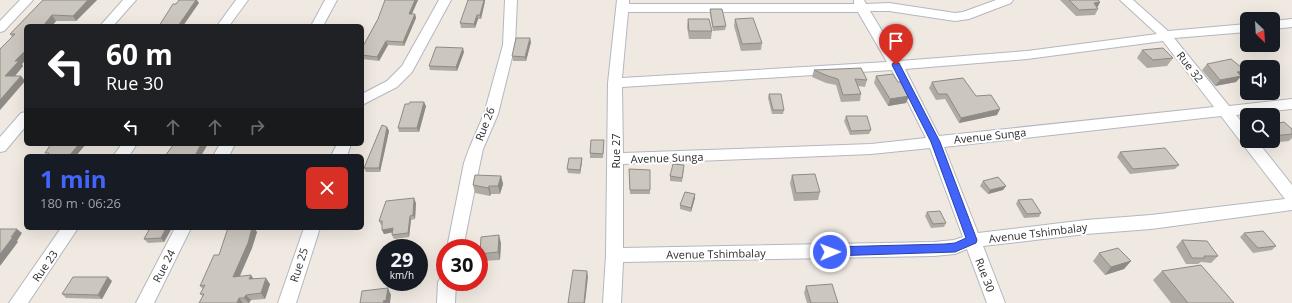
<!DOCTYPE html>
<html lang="fr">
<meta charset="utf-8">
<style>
body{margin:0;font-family:"Open Sans",sans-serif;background:#20242c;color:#f1f3f6;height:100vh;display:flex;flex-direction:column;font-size:15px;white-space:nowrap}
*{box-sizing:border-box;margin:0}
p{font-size:13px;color:#9ea1a6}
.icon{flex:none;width:22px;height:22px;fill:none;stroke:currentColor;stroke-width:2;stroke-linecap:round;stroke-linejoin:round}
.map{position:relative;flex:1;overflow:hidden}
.side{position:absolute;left:24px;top:154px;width:340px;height:76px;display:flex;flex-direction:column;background:#171b24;border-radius:6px;box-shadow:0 4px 16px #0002}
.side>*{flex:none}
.hud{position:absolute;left:24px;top:24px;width:340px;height:122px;border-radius:6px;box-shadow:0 4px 16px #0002;background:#202124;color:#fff;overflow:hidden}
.needle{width:26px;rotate:155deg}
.fabs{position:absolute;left:1240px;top:12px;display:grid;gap:8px}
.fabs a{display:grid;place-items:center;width:40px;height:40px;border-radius:6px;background:#171b24;box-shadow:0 4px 16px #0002;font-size:20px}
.speed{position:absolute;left:376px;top:239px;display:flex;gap:8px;font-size:20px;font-weight:700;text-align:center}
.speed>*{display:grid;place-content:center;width:52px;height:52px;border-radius:50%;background:#171b24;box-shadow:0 4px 16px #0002;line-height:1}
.speed small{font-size:10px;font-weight:400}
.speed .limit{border:6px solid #d22;background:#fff;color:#111}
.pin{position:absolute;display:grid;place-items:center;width:34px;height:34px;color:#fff;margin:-41px -17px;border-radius:50% 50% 50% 0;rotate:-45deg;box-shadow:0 0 4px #0007}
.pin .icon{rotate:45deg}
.me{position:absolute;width:44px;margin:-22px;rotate:89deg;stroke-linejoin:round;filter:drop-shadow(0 0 3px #0008)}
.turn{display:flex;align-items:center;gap:14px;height:84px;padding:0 16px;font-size:18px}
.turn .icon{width:52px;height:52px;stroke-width:2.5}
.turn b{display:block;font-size:28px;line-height:34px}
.lanes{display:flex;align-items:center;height:38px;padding:0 16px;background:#0003;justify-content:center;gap:20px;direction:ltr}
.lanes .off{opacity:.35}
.round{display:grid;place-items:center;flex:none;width:42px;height:42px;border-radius:6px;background:#20242c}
.head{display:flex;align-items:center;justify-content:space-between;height:68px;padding:0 16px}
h1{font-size:24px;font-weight:700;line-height:30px;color:#4264fb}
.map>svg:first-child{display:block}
</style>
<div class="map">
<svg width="1292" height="303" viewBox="0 0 1292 303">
<rect width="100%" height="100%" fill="#efe9e1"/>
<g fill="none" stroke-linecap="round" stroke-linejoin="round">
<defs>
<path id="street" d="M20,0H33L4,31L0,32V21Z
M123,0H136L113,26H100Z
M236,0H248L229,26H217Z
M325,0H337L323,26H311Z
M439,0H451L412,72L397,87L362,105V94L387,81L402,66Z
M505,0H517L515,45L498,114L483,149L480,163L463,248H447L464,163L469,149L484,114L503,45Z
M617,0H629V4H854V0H864L866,4L889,3L955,13L963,12L996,0H1013L1011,3L969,19L955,21L889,11H870L900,61L1027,51L1157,34L1120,0H1133L1168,31L1247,24V32L1174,38L1229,106L1292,99V109L1236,115L1247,129V141H1257L1292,185V210L1151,229L1086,234L983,246L1005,303H987L967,249L955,254L934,256L623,262L621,303H603L606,255L608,83ZM628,12H858L887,62L622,78ZM1163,41L1214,107L939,136L905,69L1027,59ZM892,70L926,138L871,144L623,153L622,87ZM1221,116L1285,199L1151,215L1086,220L978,233L944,147ZM930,148L963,237L954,240L934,242L623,248V164L871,154Z
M1292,19V27L1273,29V21Z
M26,112V126L5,151L0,152V137L21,113Z
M122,144H137L129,156H113Z
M220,144H235L229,156H213Z
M337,144H351L347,156H331Z
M61,228H78L28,303H9Z
M175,228H191L154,303H136Z
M304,228H320L296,303H278Z
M445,275V282H456L455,303H437L438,282L441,277Z"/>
</defs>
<use href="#street" stroke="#b4b7c1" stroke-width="2"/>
<use href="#street" fill="#fff" fill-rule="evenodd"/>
</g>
<path fill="#afaba4" d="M43,0H97L76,21H56L52,26H26L22,64L23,66L15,76H21L25,81L0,110V49L12,37L10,34Z
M385,0H418L412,14H415L416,18L404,46L388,45L379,61L362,59V48L378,19Z
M1060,0H1098L1100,2L1097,8L1098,9L1095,15L1076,16Z
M485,1L481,19H478L475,28H461L460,23Z
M710,9L726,26L725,30L713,31L710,14Z
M688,19L712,31L711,39H689L687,27Z
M735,19L762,43L761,50L741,51L734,26Z
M531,42L526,61H513L512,56Z
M1142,50L1173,58L1167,66L1147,68L1137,58Z
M464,52L457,71L430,70L429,66Z
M1207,64L1246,71L1236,82L1215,86L1202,70Z
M814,70L867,80L865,87L858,86L861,94L860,101L841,102L836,85L826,83L812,77Z
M876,76L898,82L909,96L906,103L888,106L874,83Z
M932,82L976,96L997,115L959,123L945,99L936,100L929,88Z
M769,94L784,110L783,114H772L768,98Z
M426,106L419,132H399L398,128Z
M846,116L871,130L869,134L850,135L844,121Z
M1273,124L1292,129V138L1289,141L1261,144L1258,141H1273Z
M387,127L389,131L380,172H366L364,168Z
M604,140L603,158H590V153Z
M1120,152L1179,165L1175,169L1130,174L1117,157Z
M582,158V162L580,174L568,173L567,169Z
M629,169L650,170V194H630Z
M684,169L682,182L670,181V176Z
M792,175L820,192L818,200L794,201L790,183Z
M501,176L503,184L500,194H491L490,196L475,193L473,185Z
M983,181L1006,186L1003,190L988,194L980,186Z
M695,194V198L691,212L680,209V205Z
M1018,200L1041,213L1039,217L1024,218L1016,204Z
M416,203L415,219L411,220L409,237L394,239L392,235L393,232L384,234L382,230V225H381L379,221Z
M927,212L946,223L944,227L931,228L925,216Z
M150,228H172L164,242L148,243L144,239Z
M228,228H254L257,232L252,248L240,276L254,279L270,284L265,299L251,300L249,303H199L203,296L200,294L203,289L200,286L219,255Z
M1244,233L1276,246L1272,250L1253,253L1240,237Z
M1182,240L1218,256L1211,263L1201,262L1198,264H1186L1176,247Z
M501,243L500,260L482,261L480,254Z
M1099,253L1131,261L1124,269L1105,275L1093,261Z
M1162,271L1234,303H1171L1153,280Z
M112,281L102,299L66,298L62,294Z
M806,286L838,303H807L804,293Z"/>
<path fill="#8e8b86" d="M88,0H97L76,21L73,16Z
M196,0H197L199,3L183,26H178Z
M415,0H418L410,18L409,14Z
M484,0H485V1L481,19L480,15Z
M1100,2L1097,8L1094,3Z
M415,14L416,18L404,46L403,42Z
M52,15L56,21L52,26H43Z
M477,15L478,19L475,28L474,24Z
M530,38L531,42L526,61L525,57Z
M386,41L388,45L379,61L377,57Z
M463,48L464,52L457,71L456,67Z
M26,50V60L22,64L23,66L10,82L5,76L15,61Z
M1246,71L1236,82L1215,86L1220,80L1237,72Z
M21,76L25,81L0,110V100Z
M909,96L906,103L888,106L890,99Z
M424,102L426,106L419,132L417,128Z
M1000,109L997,115L959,123L961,118Z
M387,127L389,131L380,172L379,168Z
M79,144H86L76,156H69Z
M201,144H208L201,156H195Z
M582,158V162L580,174V170Z
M501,176L503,184L500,194L498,186Z
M489,186L491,194L490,196L488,188Z
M1006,186L1003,190L988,194L990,190Z
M695,194V198L691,212V208Z
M414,198L416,203L415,219L413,215Z
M410,216L411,220L409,237L408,233Z
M166,228H172L164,242L161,238Z
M250,228H254L257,232L252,248L237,282L233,277Z
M393,228L395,232L384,234L382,230Z
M17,229L22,233L17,241L18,242L0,266V254Z
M499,235L501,243L500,260L498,252Z
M1131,261L1124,269L1105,275L1111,267Z
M587,271L588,277L585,303H584Z
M251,275L255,281L249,279Z
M108,277L112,281L102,299L98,295Z
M266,278L270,284L265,299L261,293Z
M388,288L391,295L390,303H384L383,301Z
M246,295L251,300L249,303L244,298Z
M239,298L243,303H237Z"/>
<path fill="#cbc7bf" stroke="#8e8b86" d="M43,0H88L73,16L52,15L43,26H26V50L15,61H19L5,76H21L0,100V49L15,34H10Z
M179,0H196L178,26H159L173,4H176Z
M385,0H415L409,14H415L403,42L386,41L377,57L362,55V48L378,19Z
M468,0H484L480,15H477L474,24L460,23Z
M1069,0H1098L1100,2L1094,3L1098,9L1079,10Z
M710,9H722L726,26L713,27Z
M753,18L762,43L742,44L735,19Z
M688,19H709L712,31H689Z
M516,38H530L525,57L512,56Z
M436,47L463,48L456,67L429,66Z
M1163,48L1173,58L1153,60L1142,50Z
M1231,59L1246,71L1237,72L1241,76L1220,80L1207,64Z
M861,68L867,80L855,79L861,94L843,95L838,79L828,76L814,70Z
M893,74L898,82H902L909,96L890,99L876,76Z
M963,78L976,96L991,95L1000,109L961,118L947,94H938L932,82Z
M769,94H781L784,110H773Z
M410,102H424L417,128H398L405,104H409Z
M846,116H867L871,130L851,131Z
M1284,122L1292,129V134L1273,136V124Z
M382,125L387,127L379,168H364Z
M591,140H604L603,154L590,153Z
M51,144H79L69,156H47L49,153H45Z
M174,144H201L195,156H165Z
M1165,148L1179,165L1133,169L1120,152Z
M569,158H582L580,170L567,169Z
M673,164L684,165L682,178L670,176Z
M629,169L650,170V190H630Z
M815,174L820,192L796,193L792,175Z
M475,175L501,176L498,186H489L488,188L473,185Z
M998,177L1006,186L990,190L983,181Z
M685,192L695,194L691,208L680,205Z
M414,198L413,215L410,216L408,233L392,235L393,228L382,230V221H379L386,201Z
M1032,199L1041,213L1027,214L1018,200Z
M940,211L946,223L933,224L927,212Z
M150,228H166L161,238L144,239Z
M228,228H252L248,243L233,277L251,275L249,279L266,278L261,293L246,295L244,298H239L237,303H199L204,294H200L205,285L200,286L214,255H219Z
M0,229H17L11,237H13L0,254Z
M1263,231L1276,246L1258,248L1244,233Z
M499,235L498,252L480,254L481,237Z
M1182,240L1207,241L1218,256H1204L1205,258H1192Z
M1118,248L1131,261L1111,267L1099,253Z
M1201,265L1234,303H1188L1162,271Z
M573,270L587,271L584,303H568Z
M73,277H108L98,295L62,294Z
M832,284L838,303H811L806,286Z
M388,288L386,300L383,301L384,303H360L362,291Z"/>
<path fill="#4264fb" stroke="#2b41a3" d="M893,63H899L900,65L940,142L977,240L976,243L955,252L830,256L827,255L825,252L827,248L830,247L945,244L955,243L966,238L931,142L892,65Z"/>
<g text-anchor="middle" stroke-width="4" stroke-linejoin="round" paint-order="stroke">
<g font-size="11" fill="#2e2e2e" stroke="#fff">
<text transform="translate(1190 67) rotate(52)" y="4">Rue 32</text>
<text transform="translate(485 124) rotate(-69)" y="4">Rue 26</text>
<text transform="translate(990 136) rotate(-6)" y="4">Avenue Sunga</text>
<text transform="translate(616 151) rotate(-90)" y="4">Rue 27</text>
<text transform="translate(667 158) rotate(-2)" y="4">Avenue Sunga</text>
<text transform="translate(1038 233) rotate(-7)" y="4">Avenue Tshimbalay</text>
<text transform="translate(716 254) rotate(-1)" y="4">Avenue Tshimbalay</text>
<text transform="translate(299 265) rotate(-72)" y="4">Rue 25</text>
<text transform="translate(45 266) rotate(-55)" y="4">Rue 23</text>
<text transform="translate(164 266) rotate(-63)" y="4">Rue 24</text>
<text transform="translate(985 275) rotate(69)" y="4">Rue 30</text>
</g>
</g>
</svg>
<div class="fabs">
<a><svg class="needle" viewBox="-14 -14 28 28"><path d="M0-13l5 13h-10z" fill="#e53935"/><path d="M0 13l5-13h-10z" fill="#9ea1a6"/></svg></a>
<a><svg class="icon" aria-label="sound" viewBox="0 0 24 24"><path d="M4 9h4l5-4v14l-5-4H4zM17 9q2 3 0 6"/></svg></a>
<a><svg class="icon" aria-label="search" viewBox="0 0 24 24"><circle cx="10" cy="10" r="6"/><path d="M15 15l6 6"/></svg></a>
</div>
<div class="speed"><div>29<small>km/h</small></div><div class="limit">30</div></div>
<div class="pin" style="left:896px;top:65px;background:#d93025"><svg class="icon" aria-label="arrive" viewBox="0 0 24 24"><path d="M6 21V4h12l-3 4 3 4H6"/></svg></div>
<svg class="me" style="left:830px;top:252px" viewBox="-20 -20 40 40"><circle r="17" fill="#4264fb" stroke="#fff" stroke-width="3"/><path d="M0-11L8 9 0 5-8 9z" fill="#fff"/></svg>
<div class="hud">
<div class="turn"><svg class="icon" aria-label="left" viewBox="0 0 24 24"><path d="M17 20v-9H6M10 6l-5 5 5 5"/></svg><div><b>60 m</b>Rue 30</div></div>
<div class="lanes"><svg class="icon" aria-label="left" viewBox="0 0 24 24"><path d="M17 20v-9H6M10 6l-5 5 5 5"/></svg><svg class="icon off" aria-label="ahead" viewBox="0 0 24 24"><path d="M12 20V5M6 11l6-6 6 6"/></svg><svg class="icon off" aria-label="ahead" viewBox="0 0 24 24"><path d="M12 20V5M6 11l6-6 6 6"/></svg><svg class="icon off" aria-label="right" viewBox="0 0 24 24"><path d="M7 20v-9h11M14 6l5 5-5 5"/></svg></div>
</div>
<section class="side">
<div class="head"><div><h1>1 min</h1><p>180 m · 06:26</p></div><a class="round" style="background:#d93025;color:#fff"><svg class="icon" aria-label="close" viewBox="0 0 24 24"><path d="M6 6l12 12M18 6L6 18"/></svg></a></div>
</section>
</div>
